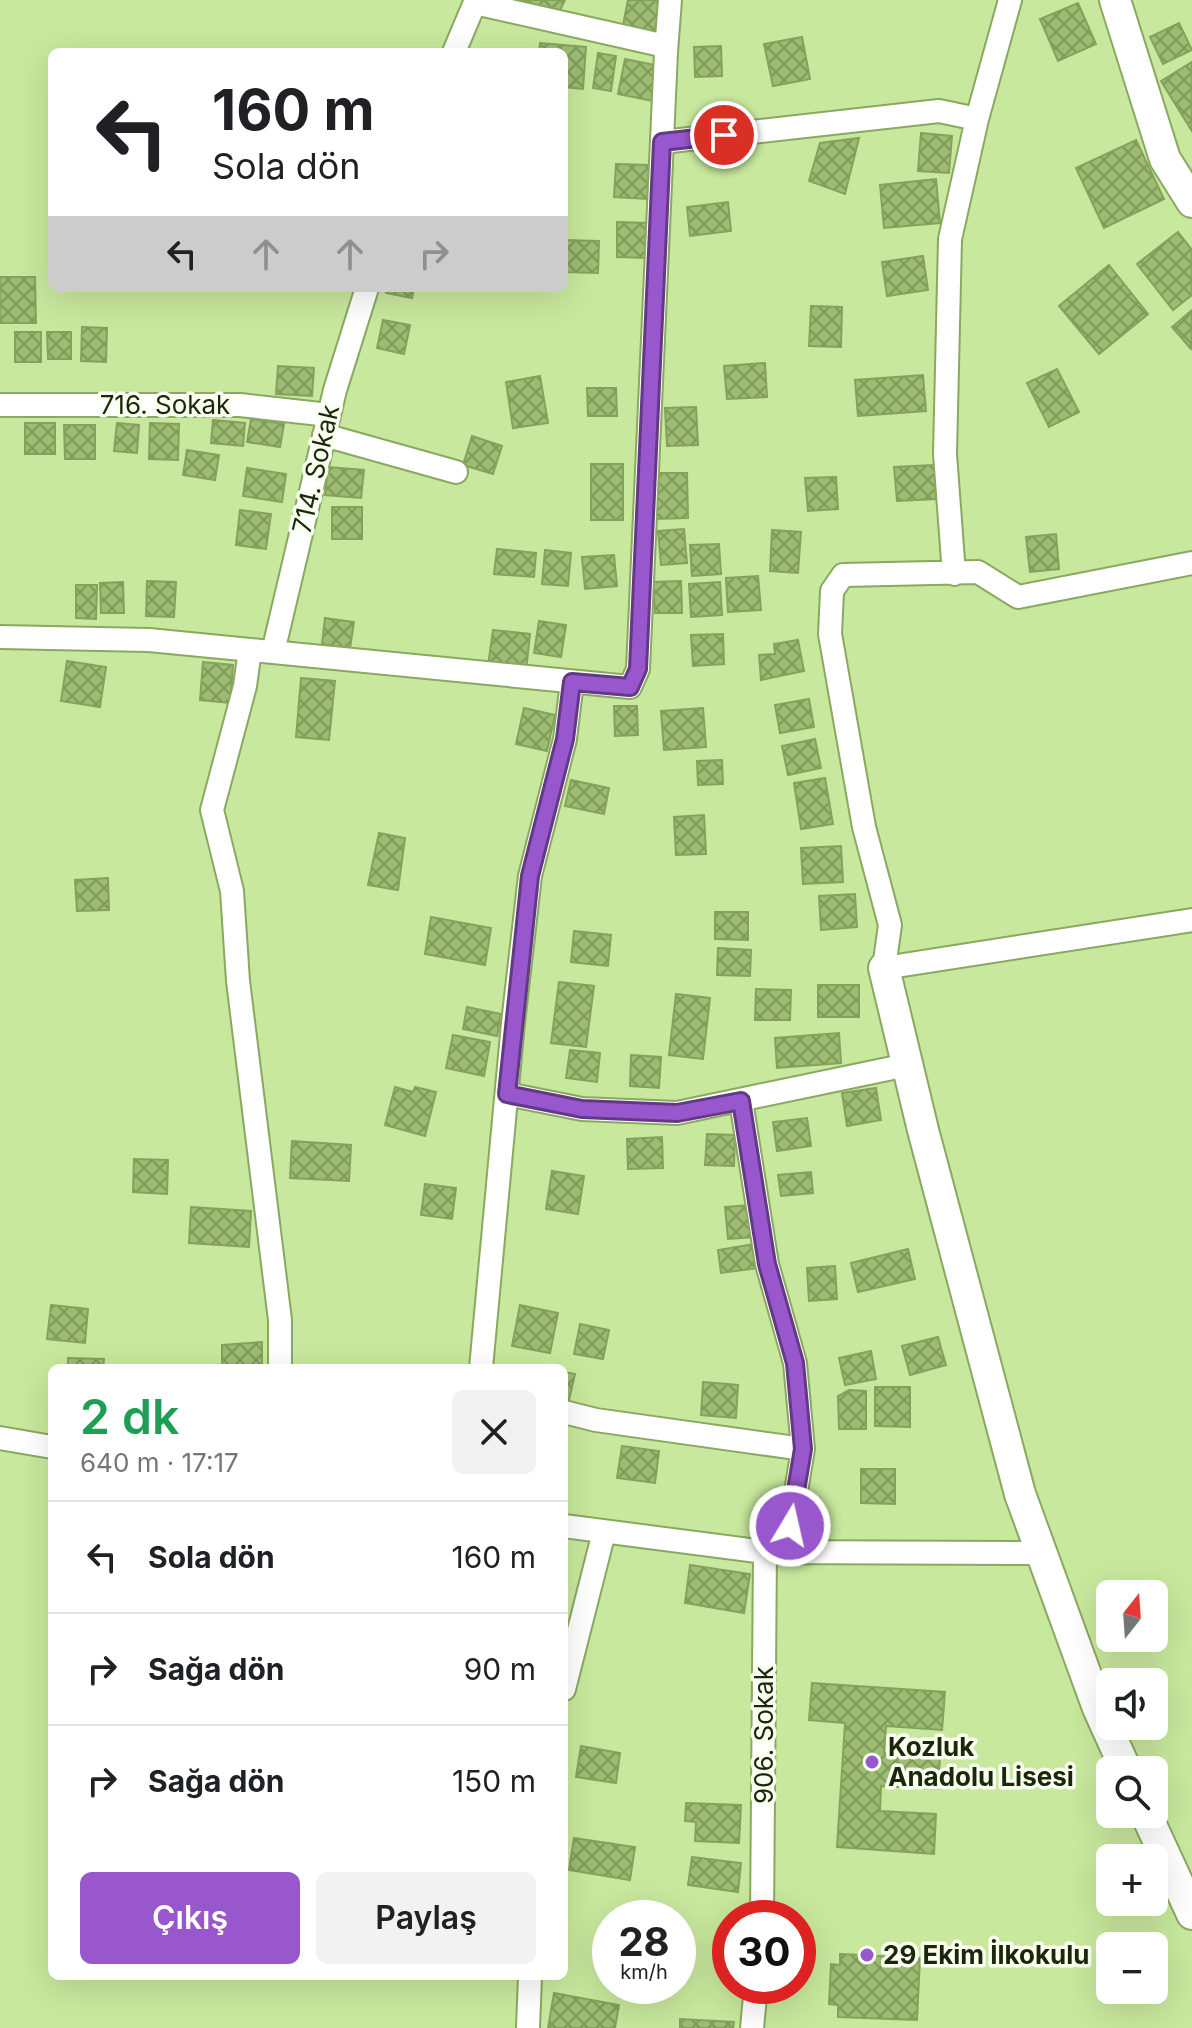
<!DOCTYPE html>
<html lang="tr">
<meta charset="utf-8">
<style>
body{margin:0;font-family:Inter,sans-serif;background:#f2f2f2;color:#202124;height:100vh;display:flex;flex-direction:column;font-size:30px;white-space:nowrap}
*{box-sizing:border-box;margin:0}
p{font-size:26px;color:#757577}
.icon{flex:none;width:44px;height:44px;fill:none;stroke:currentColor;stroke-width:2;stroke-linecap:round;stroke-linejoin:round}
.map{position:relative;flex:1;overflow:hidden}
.panel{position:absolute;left:48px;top:1364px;width:520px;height:616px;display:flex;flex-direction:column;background:#fff;border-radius:12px;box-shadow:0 8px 32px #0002}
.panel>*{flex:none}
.banner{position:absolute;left:48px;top:48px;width:520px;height:244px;border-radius:12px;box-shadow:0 8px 32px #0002;background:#fff;color:#202124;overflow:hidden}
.needle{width:52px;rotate:17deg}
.controls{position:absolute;left:1096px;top:1580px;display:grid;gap:16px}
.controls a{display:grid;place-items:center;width:72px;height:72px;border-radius:12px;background:#fff;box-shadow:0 8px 32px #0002;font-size:40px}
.speed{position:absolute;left:592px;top:1900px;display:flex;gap:16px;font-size:40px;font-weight:700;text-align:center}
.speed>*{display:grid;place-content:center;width:104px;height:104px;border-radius:50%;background:#fff;box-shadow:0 8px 32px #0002;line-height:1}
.speed small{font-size:20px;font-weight:400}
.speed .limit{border:12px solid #d22;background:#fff;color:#111}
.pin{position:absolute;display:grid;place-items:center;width:68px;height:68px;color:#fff;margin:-34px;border:4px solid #fff;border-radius:50%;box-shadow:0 2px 8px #0007}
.me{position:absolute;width:88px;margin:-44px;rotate:9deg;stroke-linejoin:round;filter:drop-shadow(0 0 6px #0008)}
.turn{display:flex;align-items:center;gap:28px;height:168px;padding:0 32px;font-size:36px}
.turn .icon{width:104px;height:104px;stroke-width:2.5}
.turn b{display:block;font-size:56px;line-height:68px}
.lanes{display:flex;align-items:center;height:76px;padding:0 32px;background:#0003;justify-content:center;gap:40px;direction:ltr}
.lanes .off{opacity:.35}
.round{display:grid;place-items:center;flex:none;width:84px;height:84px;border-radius:12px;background:#f2f2f2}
.headline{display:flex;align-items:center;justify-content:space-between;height:136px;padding:0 32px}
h1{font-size:48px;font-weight:600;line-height:60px;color:#1e9e55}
.action{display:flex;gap:16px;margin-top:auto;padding:16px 32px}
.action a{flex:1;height:92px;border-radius:12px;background:#9857cc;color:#fff;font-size:32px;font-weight:600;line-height:92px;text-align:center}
.action a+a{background:#f2f2f2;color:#202124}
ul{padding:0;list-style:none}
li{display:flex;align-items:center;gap:24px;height:112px;padding:0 32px;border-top:2px solid #e0e0e0}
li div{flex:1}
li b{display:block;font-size:30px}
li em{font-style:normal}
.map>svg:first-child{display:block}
</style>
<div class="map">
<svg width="1192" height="2028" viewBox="0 0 1192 2028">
<defs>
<pattern id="building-cross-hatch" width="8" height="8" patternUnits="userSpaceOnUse" patternTransform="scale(2)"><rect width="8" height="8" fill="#9dbc72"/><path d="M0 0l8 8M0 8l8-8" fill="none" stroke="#7f995c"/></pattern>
</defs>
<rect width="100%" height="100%" fill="#c8e89d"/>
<path fill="url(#building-cross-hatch)" stroke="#84a25b" stroke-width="2" d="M518,0H565L556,18Z
M628,0H660L654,35L622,30Z
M1078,3L1096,44L1058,61L1040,19Z
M1179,23L1192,50L1163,64L1150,37Z
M802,37L810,79L773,86L764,44Z
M540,43L586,47L583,89L564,87V52H539Z
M721,46L722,76L695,77L694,47Z
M598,53L616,56L611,91L593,88Z
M625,59L660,66L653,101L618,94Z
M1192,62V131L1161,81Z
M921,133L952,136L949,173L918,171Z
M859,138L845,194L809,181L820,143Z
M1136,140L1164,199L1104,228L1076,168Z
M616,164L649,165L648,199L614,197Z
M936,179L940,223L884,228L880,185Z
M728,202L731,231L690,236L687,207Z
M617,222L649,223L648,258L617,257Z
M1178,232L1192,250V295L1173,310L1137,264Z
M564,240L599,241L598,273L564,272Z
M923,256L928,290L887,296L882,262Z
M1109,265L1148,314L1099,354L1059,306Z
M0,277H35L36,323H0Z
M387,288H414L412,298L386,293Z
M811,306L842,307L841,347L809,346Z
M1192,310V348L1191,349L1172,327Z
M383,320L410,325L404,354L377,348Z
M82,327L107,328L106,362L81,361Z
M15,332H41V362H15Z
M47,332H71V359H48Z
M765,363L767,397L727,399L724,366Z
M278,366L314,368L312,396L276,394Z
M1057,369L1079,412L1049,427L1027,383Z
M923,375L926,411L858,416L855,380Z
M540,376L548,423L513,428L506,382Z
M587,388H616L617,416H588Z
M696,407L698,445L667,446L665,408Z
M251,419L284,424L280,447L247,442Z
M213,420L245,423L243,446L211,443Z
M25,423H55V454H25Z
M117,423L139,425L137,453L114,451Z
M150,423L179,424L178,460L149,459Z
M64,425H95V459H65Z
M472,436L502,446L493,474L463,465Z
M187,450L219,455L215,480L183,475Z
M591,464H623V520H591Z
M934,465L936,499L897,501L894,467Z
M328,467L364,470L361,498L325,495Z
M247,468L286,474L282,502L243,496Z
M652,473H687L688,518L653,519Z
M836,477L838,509L808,511L805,478Z
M332,507H362V539H332Z
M240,510L271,514L266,549L236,545Z
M684,529L687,563L661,565L658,531Z
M772,530L801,532L798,573L770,571Z
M1056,534L1059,569L1030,572L1026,537Z
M719,544L721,574L692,576L690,545Z
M497,549L536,553L534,577L494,574Z
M545,550L571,553L568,586L542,584Z
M614,555L617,586L585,589L582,557Z
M758,576L761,610L728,612L726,578Z
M147,581L176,582L174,617L146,616Z
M681,581L682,613H655L653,582Z
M123,582L124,613H101L100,583Z
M720,582L722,615L691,617L689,584Z
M76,585H97L96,619L76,618Z
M325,618L354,622L350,648L322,644Z
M539,621L566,625L561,657L534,653Z
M493,630L530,634L526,671L488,666Z
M723,634L724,664L693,666L691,635Z
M798,640L804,671L761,680L759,655L775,654L774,644Z
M67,661L106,667L100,707L61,701Z
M203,662L233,665L230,703L200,700Z
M301,678L335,681L329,740L296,737Z
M809,699L814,727L780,733L775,705Z
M614,706H637L638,735L615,736Z
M524,708L555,715L547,751L516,744Z
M703,708L706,747L664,750L661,711Z
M815,739L821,768L788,775L782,746Z
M722,760L723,784L698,785L697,761Z
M825,778L833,824L801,829L794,783Z
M571,780L609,788L604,814L565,806Z
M704,815L706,854L676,855L674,817Z
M379,833L405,838L398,890L368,885Z
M841,846L843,882L803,884L801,848Z
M108,878L109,910L77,911L75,880Z
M855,894L857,927L821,930L819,896Z
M715,912H748V940L715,939Z
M431,917L491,928L485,965L425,954Z
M574,931L611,935L608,966L571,962Z
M718,948L751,950L750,976L717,975Z
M559,982L594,986L586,1047L551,1043Z
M818,985H859V1017H818Z
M756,989L791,990L790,1020H755Z
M676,994L710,998L703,1059L669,1055Z
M467,1007L501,1014L497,1036L463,1029Z
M839,1033L841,1063L777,1068L775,1038Z
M453,1035L490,1042L484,1076L446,1068Z
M570,1050L600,1053L597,1082L566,1078Z
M631,1055L661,1057L659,1088L630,1086Z
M395,1087L413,1092L415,1087L436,1092L425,1136L385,1125Z
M876,1088L881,1120L847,1126L842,1093Z
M807,1118L811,1146L777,1151L773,1122Z
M707,1134L735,1135L734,1166L705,1165Z
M662,1137L663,1168L628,1169L627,1139Z
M292,1141L351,1145L349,1181L290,1178Z
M134,1159L168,1160L167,1194L133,1192Z
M552,1171L584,1176L578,1214L546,1209Z
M811,1172L813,1193L781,1196L778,1175Z
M425,1184L456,1188L452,1219L421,1215Z
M751,1205L754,1237L728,1239L725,1207Z
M191,1207L251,1211L249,1247L189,1243Z
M755,1244L759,1268L721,1273L718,1250Z
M908,1249L915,1279L858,1292L851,1263Z
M835,1266L837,1299L809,1301L807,1268Z
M51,1305L88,1309L85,1343L47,1339Z
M520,1305L558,1313L550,1353L512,1346Z
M580,1324L609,1330L603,1359L574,1354Z
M938,1337L946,1365L910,1375L902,1346Z
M262,1342V1368H222V1345Z
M871,1351L876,1379L845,1385L839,1358Z
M68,1358L104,1359L103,1368H68Z
M564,1372L575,1374L568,1404L564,1403Z
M703,1382L738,1385L736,1418L701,1415Z
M875,1387H910V1427L875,1426Z
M849,1390L866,1391V1429H839L838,1396Z
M622,1446L659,1451L655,1483L617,1478Z
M861,1469H895V1504L861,1503Z
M690,1565L750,1574L744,1613L685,1603Z
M812,1683L945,1692L942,1730L886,1726L884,1753L940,1757L938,1789L881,1786L880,1811L936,1814L934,1854L837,1847L845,1723L809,1720Z
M581,1746L620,1753L616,1783L576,1777Z
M686,1803L741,1805L739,1843L695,1841L696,1822L685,1821Z
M574,1838L635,1847L630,1880L569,1870Z
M692,1857L741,1863L738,1892L688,1885Z
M840,1954L920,1958L917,2020L838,2017V2005L829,2004L831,1964L840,1965Z
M554,1993L619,2005L615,2028H548Z
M680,2019L734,2022L733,2028H680Z"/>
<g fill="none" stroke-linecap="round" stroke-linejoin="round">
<defs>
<path id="street" d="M454,52L476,0
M666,52L670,0
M662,142L939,111L977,119
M0,405H240L329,415
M324,435L456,472
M1192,563L1018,597L978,572L843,575L832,591L830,634L864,827L890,925L884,968L1192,920
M954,574L945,454L950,239L977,119L1010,0
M0,637L149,640L630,687L638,669L666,52L661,45L475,3
M250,650L245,686L212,810L232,891L238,981L280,1320V1368
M273,652L335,390L367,288
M507,1094L582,1109L677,1113L907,1065
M741,1101L767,1264L795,1363L803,1449L786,1552
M481,1368L513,1023L530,876L565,739L572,682
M564,1412L596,1420L803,1449
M0,1438L52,1447
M564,1526L765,1552L1041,1553
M564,1689L604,1532
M762,1918L765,1552
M528,2028L530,1976
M752,2028L756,1986"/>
<path id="secondary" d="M1115,0L1165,159L1192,202
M884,968L923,1130L1020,1494L1098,1708L1126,1770
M1146,1814L1192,1914"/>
</defs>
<use href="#street" stroke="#8aa861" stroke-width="26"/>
<use href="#secondary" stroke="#8aa861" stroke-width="34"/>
<use href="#street" stroke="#fff" stroke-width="22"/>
<use href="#secondary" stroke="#fff" stroke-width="30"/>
</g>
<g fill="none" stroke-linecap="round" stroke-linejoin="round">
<defs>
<path id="route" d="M724,135L662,142L638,669L630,687L572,682L565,739L530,876L507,1094L582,1109L677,1113L741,1101L767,1264L795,1363L803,1449L790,1526"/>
</defs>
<use href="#route" stroke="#633985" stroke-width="20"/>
<use href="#route" stroke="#9857cc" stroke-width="14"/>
</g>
<g fill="#9857cc" stroke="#f8fff0" stroke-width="3">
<circle cx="872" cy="1762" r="8"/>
<circle cx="867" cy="1955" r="8"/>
</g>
<g text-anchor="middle" stroke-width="7" stroke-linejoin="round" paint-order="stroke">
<g font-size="26" fill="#1c270a" stroke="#f8fff0">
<text x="165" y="414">716. Sokak</text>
<text transform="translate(316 469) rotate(-77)" y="9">714. Sokak</text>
<text transform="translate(764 1735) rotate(-90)" y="9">906. Sokak</text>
</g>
<g font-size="26" font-weight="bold" fill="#1c270a" stroke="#f8fff0" text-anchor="start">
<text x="888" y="1756">Kozluk<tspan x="888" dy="30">Anadolu Lisesi</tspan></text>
<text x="883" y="1964">29 Ekim İlkokulu</text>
</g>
</g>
</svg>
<div class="controls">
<a><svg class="needle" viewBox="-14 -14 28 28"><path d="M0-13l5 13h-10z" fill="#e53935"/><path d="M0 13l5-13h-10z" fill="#757577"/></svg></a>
<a><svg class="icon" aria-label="sound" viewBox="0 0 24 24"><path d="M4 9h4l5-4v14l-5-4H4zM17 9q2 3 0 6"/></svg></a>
<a><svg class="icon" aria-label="search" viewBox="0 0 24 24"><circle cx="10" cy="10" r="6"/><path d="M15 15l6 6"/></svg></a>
<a>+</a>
<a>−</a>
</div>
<div class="speed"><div>28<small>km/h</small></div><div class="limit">30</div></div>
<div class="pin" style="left:724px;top:135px;background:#d93025"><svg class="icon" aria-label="arrive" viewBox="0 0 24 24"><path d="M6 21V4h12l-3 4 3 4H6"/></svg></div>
<svg class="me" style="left:790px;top:1526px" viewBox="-20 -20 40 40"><circle r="17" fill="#9857cc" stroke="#fff" stroke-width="3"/><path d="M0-11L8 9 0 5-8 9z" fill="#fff"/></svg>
<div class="banner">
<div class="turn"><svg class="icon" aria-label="left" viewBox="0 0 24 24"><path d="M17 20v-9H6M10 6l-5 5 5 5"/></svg><div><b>160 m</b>Sola dön</div></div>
<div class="lanes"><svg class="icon" aria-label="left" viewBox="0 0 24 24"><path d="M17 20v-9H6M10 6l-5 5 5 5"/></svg><svg class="icon off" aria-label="ahead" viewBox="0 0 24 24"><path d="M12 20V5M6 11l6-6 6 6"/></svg><svg class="icon off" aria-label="ahead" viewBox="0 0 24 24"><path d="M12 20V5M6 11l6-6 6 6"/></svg><svg class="icon off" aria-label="right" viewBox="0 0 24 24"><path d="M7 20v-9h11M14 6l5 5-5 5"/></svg></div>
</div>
<section class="panel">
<div class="headline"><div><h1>2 dk</h1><p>640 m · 17:17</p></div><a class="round"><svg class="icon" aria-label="close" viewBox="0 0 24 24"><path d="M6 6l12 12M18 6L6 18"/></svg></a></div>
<ul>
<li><svg class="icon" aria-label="left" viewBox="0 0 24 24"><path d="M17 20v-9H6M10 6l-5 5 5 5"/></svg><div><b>Sola dön</b></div><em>160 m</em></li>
<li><svg class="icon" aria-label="right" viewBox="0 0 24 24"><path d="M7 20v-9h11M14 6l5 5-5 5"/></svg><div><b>Sağa dön</b></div><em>90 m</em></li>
<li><svg class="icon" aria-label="right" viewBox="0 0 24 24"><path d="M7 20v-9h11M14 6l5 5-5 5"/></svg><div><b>Sağa dön</b></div><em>150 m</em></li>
</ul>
<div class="action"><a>Çıkış</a><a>Paylaş</a></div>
</section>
</div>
